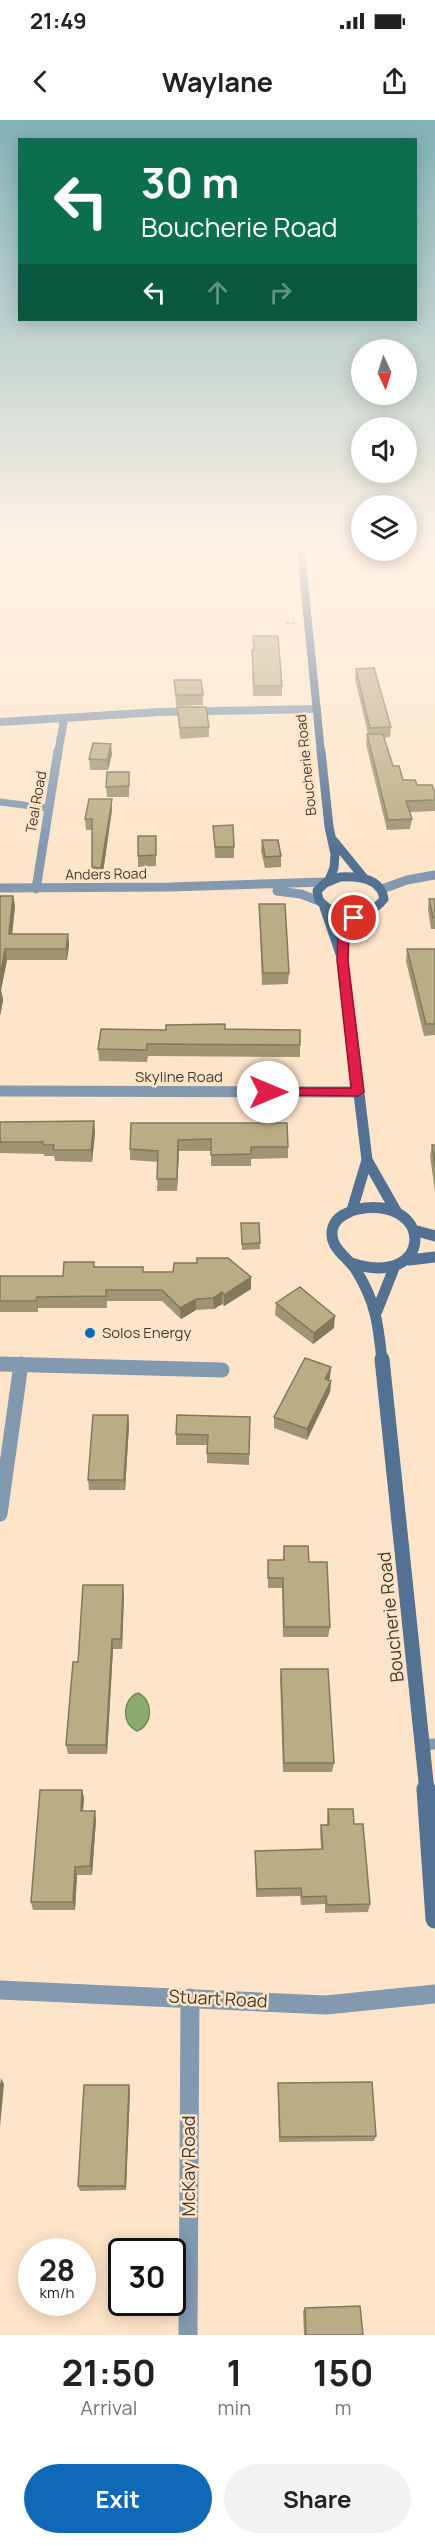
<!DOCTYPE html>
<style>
body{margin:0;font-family:Manrope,sans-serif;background:#f2f2f2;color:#222;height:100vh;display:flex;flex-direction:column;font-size:22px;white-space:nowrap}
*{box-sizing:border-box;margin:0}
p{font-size:20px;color:#767676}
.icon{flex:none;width:33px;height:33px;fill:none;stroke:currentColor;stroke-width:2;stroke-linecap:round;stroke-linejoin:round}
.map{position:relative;height:2215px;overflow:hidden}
.details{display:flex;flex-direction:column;background:#fff;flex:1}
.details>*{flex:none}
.hud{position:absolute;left:18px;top:18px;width:399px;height:183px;border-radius:0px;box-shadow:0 3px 15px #0003;background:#0b6e4f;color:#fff;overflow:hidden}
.needle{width:39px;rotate:176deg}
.fabs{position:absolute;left:351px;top:219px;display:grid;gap:12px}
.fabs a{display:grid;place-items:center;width:66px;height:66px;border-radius:50%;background:#fff;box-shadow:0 3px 15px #0003;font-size:30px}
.speed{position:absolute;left:18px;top:2118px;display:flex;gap:12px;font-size:30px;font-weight:700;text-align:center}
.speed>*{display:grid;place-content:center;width:78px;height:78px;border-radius:50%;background:#fff;box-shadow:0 3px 15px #0003;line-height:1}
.speed small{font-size:15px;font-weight:400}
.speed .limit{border:3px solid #111;border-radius:9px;background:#fff;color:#111}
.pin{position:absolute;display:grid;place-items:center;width:51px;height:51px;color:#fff;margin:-26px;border:3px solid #fff;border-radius:50%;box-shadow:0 2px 6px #0007}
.me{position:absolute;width:66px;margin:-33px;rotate:90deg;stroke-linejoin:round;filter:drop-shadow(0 0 4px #0008)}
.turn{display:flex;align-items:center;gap:21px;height:126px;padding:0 24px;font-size:27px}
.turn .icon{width:78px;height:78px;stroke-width:2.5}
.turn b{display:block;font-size:42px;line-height:51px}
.lanes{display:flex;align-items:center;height:57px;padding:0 24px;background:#0003;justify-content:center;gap:30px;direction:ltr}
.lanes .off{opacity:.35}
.eta{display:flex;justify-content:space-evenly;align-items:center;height:102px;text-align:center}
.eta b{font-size:36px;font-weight:700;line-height:42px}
.action{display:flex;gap:12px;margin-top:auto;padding:12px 24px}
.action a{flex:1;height:69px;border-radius:36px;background:#0f69b7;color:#fff;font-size:24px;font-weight:700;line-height:69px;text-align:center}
.action a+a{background:#f2f2f2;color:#222}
.status{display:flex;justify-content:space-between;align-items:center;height:42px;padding:0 30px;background:#fff;direction:ltr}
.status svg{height:16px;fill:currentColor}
header{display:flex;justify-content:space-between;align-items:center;height:78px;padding:0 24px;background:#fff;font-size:27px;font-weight:700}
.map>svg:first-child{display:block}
</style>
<div class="status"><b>21:49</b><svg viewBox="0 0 49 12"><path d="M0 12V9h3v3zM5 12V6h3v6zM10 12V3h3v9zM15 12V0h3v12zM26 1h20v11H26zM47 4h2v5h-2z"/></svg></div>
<header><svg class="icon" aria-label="back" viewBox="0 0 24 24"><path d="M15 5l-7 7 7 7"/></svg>Waylane<svg class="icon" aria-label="share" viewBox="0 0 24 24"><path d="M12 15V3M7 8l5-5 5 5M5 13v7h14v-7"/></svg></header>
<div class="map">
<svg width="435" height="2215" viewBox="0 0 435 2215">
<rect width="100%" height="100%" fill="#fee5c9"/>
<path fill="#8aac6c" stroke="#758a58" stroke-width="1.5" d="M138,1573C154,1580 153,1605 137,1611C121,1604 122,1579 138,1573Z"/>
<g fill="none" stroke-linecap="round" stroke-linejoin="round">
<path stroke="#c3ae97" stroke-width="2" stroke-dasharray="4 1.5" stroke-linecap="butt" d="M286,503H296"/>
<path stroke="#8399b0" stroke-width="7" d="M0,682L47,688"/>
<path stroke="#8399b0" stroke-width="11" d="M423,1625L435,1624"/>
<path stroke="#8399b0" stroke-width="8" d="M0,602L159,592L317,589
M58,633L64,600"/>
<path stroke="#8399b0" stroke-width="9" d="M0,768L170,767L325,762
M36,769L58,631
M382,769L407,760L435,755
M277,771L301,774L319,781"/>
<path stroke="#8399b0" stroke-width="11" d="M0,971L358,972"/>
<path stroke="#8399b0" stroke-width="15" d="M0,1244L222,1250
M0,1394L21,1244"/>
<path stroke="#8399b0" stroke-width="19" d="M0,1870L326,1885L435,1874
M188,2215L190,1878"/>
<path stroke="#527193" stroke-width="8" d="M300,421L321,633"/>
<path stroke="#527193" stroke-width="9" d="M321,631L329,707L335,734L334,748L329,760
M334,721L364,758
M340,757C357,756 381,758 384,779C368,799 336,800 319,780L317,771L325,763Z
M324,787L340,834
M350,901C346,867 329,815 363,793"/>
<path stroke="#527193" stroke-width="11" d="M350,899L367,1040L396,1091
M352,1090L367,1040
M417,1111L435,1116
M409,1140L435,1137
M351,1143C435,1170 435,1075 358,1089C349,1091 336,1097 333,1107C327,1127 347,1136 356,1150C376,1182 378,1204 382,1240
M377,1191L394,1148"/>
<path stroke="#527193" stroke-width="15" d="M382,1239L427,1671"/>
<path stroke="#527193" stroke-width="19" d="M426,1669L435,1799"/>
</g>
<path fill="#a09472" d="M253,516L282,566V576H253L252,540V530H253Z
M356,549L391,607L390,617L384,618L393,646L403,660L435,672V691L409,692L412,699L410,709L387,710L366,624L367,614H368L355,559Z
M174,560L203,575V585L176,586Z
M177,587L209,607V617L180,619Z
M112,634L108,650H90L89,639Z
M129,652V677H107L106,667Z
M112,679V690L102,759L93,758L92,710H86L85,699Z
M213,706L234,727V738H215Z
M156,716V746L138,747V736Z
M262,720L281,736V747L265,748L261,731Z
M0,776H13L15,786L12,814H68L69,825L67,840H7L1,870L3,880L0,896Z
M429,779H435V809H431L428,790Z
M259,784L289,853L288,864L262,865Z
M407,829H435V915L424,916L406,841Z
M225,909L300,925V937L148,936L147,942L99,941L98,929L166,910Z
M94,1001L95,1013L92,1042L55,1041L54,1036H44V1034L0,1033V1002Z
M131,1003L288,1027V1038L251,1039V1046H211V1031H179L177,1071H157L158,1042L130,1040V1029Z
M432,1025H435V1072L430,1036Z
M241,1109L260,1123V1129L242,1130Z
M95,1147L143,1152L251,1157V1169L224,1186L222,1184L214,1189L196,1190L181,1199L162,1181H107V1188H38V1192H0V1156H63Z
M276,1183L334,1208L313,1224L275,1195Z
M331,1247L329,1260L331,1261L330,1272L307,1320L274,1308V1297Z
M128,1295L129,1306L125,1370H89L88,1360Z
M250,1297L249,1345L207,1343V1325H176V1314Z
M284,1426L309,1442L330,1507L328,1517H283L282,1468H268V1440H283Z
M124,1476L122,1529H113L107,1634H68L66,1625L78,1542Z
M281,1549L334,1643L332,1652H283L280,1558Z
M82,1670L84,1678L83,1691L96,1700L92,1755H77L75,1790H33L31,1782Z
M328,1689L354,1704L370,1784L368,1792L325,1793V1784L301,1785L300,1776L256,1777L255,1731L321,1729L320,1713L321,1705H327V1698Z
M278,1963L376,2016L374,2021L279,2022L278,1969Z
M130,1970L126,2070L80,2071L78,2066Z
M305,2188L363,2215H304L303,2191Z"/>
<path fill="#82785c" d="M111,624L112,634L108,650L107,640Z
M112,679V690L102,759L101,748Z
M13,776L15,786L11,825L9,814Z
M68,814L69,825L67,840L66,829Z
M5,829L7,840L1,870L3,880L0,896V858Z
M94,1001L95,1013L92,1042L91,1030Z
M178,1020L179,1031L177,1071V1059Z
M251,1157V1169L224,1186V1175Z
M222,1172V1184L214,1189L213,1178Z
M196,1179V1190L181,1199L180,1188Z
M335,1196L334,1208L313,1224L314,1213Z
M331,1247L330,1258L324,1270L325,1259Z
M331,1261L330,1272L307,1320V1309Z
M128,1295L129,1306L125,1370L124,1360Z
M123,1465L124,1476L122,1529L121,1519Z
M112,1519L113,1529L107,1634L106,1625Z
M82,1670L84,1678L82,1700L81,1691Z
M95,1691L96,1700L92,1755L90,1746Z
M75,1747L77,1755L75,1790L73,1782Z
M1,1958L4,1964L0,2007V1965Z
M129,1965L130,1970L126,2070L125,2066Z"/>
<path fill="#baac84" stroke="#82785c" stroke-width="1.5" d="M253,516H278L282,566H254L252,530H254Z
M374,548L391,607L370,608L356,549Z
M174,560H201L203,575H176Z
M177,587H206L209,607L180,608Z
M367,614H383L393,646H399L403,660H415L417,665H432L435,672V680L406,681L412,699L388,700Z
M93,623L111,624L107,640L89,639Z
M107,652H129V666L106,667Z
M89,679H112L101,748L92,747V699H85Z
M233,705L234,727H215L213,706Z
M138,716H156V735L138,736Z
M262,720H278L281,736L265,737Z
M0,776H13L9,814H68L66,829H5L0,858Z
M429,779H435V798H433Z
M259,784H285L289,853H263Z
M407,829H435V904H426Z
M225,904V909L300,910V925L147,924V930L98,929L101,909L166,910V905Z
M94,1001L91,1030H53L54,1025H43V1022H0V1002Z
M131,1003H287L288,1027H251V1034L211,1035V1019L178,1020L177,1059H157L158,1031L130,1029Z
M432,1025H435V1047Z
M241,1103H259L260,1123L242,1124Z
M197,1138H228L251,1157L224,1175L222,1172L213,1178L196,1179L180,1188L162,1170H106V1176L37,1177L36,1181H0V1156H63L64,1142H94V1147H143V1152H173L174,1143H197Z
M300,1167L335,1196L314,1213L276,1183Z
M305,1238L331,1247L325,1259L331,1261L307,1309L274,1297Z
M93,1295H128L124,1360H88Z
M177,1295L250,1297L249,1334L207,1333L208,1315L176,1314Z
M284,1426H308L309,1442H327L330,1507H284L283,1458H268V1440H284Z
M83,1465H123L121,1519H112L106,1625H66L73,1542H78Z
M281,1549H328L334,1643H284Z
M40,1670H82L81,1691H95L90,1746L75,1747L73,1782H31Z
M328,1689H353L354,1704H363L370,1784L327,1785L326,1776L302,1777L301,1768L257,1769L255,1731L323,1729L321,1705H329Z
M372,1962L376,2016L280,2017L278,1963Z
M84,1965H129L125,2066H78Z
M360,2186L363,2215H306L305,2188Z"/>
<linearGradient id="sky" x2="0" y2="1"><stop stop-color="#82b1b6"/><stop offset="0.58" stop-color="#fff3e7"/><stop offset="1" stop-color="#fff3e7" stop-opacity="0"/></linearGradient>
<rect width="435" height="731" fill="url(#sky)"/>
<path fill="#e11d48" stroke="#92132f" stroke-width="1.5" d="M354,795L360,798L349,817L348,840L364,972L358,976L264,975V969L268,968H351L337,840L338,817L351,796Z"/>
<circle fill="#0f69b7" stroke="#fee5c9" stroke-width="2" cx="90" cy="1213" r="6"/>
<g text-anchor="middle" stroke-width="5" stroke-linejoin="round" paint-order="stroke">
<g font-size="14" fill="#45392b" stroke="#fee5c9">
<text transform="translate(306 645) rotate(-96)" y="5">Boucherie Road</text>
<text transform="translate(36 682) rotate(-80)" y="5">Teal Road</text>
<text transform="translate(106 754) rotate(-1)" y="5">Anders Road</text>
</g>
<g font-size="15" fill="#45392b" stroke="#fee5c9">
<text x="179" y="962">Skyline Road</text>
</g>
<g font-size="15" fill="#45392b" stroke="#fee5c9" text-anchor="start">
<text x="102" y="1218">Solos Energy</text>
</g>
<g font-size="18" fill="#45392b" stroke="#fee5c9">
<text transform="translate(391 1497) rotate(-96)" y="6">Boucherie Road</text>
<text transform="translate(218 1879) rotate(3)" y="6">Stuart Road</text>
<text transform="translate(189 2046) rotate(-90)" y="6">McKay Road</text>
</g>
</g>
</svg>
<div class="fabs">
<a><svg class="needle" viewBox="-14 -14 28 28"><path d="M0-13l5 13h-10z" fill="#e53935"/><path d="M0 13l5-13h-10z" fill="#767676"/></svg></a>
<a><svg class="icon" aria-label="sound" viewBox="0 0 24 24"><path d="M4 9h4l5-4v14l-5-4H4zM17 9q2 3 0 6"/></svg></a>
<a><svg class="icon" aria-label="layers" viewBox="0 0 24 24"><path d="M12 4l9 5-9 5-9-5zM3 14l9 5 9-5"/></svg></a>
</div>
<div class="speed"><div>28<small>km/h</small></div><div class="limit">30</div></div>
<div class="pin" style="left:354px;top:798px;background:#d93025"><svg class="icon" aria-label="arrive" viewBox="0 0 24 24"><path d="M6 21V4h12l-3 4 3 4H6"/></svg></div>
<svg class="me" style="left:268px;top:972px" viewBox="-20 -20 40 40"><circle r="19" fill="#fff"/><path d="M0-13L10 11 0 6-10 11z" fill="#e11d48"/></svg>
<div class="hud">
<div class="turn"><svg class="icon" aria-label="left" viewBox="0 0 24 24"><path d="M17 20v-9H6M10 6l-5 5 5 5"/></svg><div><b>30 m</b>Boucherie Road</div></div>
<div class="lanes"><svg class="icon" aria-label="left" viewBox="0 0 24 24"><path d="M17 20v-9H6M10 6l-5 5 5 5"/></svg><svg class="icon off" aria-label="ahead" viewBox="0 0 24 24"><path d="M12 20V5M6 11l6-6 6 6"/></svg><svg class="icon off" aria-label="right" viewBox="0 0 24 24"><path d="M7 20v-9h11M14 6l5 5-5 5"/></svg></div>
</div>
</div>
<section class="details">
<div class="eta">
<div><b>21:50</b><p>Arrival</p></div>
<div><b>1</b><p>min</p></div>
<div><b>150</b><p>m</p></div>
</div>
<div class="action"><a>Exit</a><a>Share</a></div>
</section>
